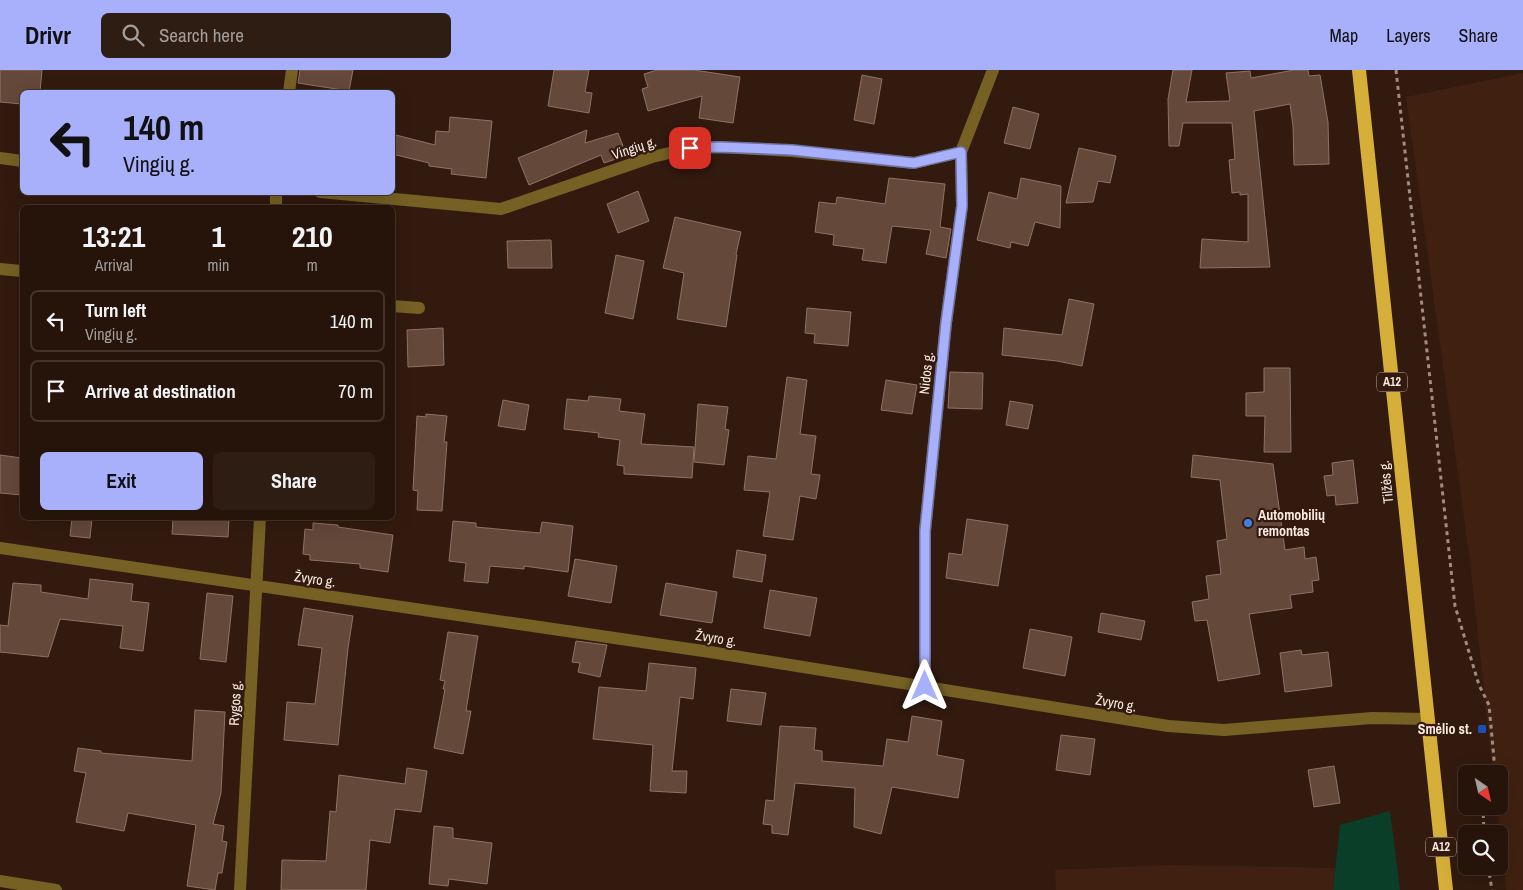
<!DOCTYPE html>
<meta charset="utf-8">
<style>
body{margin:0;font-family:"Archivo Narrow",sans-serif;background:#2e1d13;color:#f1f3f6;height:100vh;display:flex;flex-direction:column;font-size:19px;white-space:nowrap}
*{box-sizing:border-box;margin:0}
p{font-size:16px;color:#a49e9c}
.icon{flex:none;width:28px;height:28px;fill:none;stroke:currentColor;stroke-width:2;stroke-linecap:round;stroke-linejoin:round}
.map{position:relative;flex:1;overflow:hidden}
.side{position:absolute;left:20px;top:135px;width:375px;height:315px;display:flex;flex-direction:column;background:#26140a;border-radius:8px;box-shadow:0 5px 20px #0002,0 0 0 1px #42332b}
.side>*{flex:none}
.guide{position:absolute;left:20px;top:20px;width:375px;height:105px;border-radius:8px;box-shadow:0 5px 20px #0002,0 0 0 1px #42332b;background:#a8b0fc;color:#111;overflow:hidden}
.needle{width:32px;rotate:146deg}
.fabs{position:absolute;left:1458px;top:695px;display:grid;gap:10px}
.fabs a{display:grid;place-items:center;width:50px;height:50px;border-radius:8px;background:#26140a;box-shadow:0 5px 20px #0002,0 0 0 1px #42332b;font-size:25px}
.pin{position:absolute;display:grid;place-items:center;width:42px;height:42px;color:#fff;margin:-21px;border-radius:10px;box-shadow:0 2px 8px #0006}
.me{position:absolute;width:55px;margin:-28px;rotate:0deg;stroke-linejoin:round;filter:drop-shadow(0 0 4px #0008)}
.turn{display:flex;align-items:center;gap:18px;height:105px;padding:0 20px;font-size:22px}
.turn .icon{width:65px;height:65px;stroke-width:2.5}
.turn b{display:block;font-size:35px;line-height:42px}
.eta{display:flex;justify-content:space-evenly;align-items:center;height:85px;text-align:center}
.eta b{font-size:30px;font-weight:800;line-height:35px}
.cta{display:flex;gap:10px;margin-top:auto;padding:10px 20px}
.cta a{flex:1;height:58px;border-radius:8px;background:#a8b0fc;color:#111;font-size:20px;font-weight:800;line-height:58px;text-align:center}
.cta a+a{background:#2e1d13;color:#f1f3f6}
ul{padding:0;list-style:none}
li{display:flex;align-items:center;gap:15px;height:62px;margin:0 10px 8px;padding:0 10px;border:2px solid #42332b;border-radius:8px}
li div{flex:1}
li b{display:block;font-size:19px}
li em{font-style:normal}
header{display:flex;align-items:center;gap:30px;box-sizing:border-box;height:70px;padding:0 25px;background:#a8b0fc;color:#111}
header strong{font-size:24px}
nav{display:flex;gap:28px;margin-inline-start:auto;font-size:18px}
.search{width:350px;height:45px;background:#2e1d13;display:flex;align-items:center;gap:12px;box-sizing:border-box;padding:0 18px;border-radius:8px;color:#a49e9c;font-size:19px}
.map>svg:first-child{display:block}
</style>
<header>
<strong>Drivr</strong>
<div class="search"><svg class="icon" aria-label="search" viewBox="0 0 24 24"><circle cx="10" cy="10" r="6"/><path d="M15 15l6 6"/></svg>Search here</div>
<nav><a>Map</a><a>Layers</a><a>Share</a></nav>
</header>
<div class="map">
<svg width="1523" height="820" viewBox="0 0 1523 820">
<rect width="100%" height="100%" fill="#321a0e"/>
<path fill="#402111" d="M1523,3V820H1506L1497,736H1499V704H1493L1470,491L1406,27Z
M1168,795L1335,798L1333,820H1056L1055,800Z"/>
<path fill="#0a3e28" d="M1390,741L1400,820H1333L1340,755Z"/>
<path fill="#64483a" stroke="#907264" d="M0,0H42L40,22H22V34L0,32Z
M300,0H353L349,21L298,13Z
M554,0H589L585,22L592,23L589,43L548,36Z
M657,0H694L740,7L733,53L699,48L702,26L648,41L642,19L648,17L644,4Z
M1173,0H1192L1186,32L1230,31L1226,3L1250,1L1251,8L1294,0H1308L1309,6L1320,5L1328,52L1329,94L1294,95L1293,56L1290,34L1254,41L1270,197L1200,198L1202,169L1248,172V124L1240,125V122L1232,123L1229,90L1235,89L1232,53H1183L1179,76H1169L1168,29Z
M862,5L882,9L874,54L854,50Z
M1013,37L1039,44L1030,79L1004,73Z
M450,47L492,51L486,108L451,104L452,99L429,96V93L392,84V64L435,75L436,61L449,62Z
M587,60L585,73L618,63L623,76L619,78L622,87L604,93L601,85L529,115L518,88Z
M1079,78L1116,86L1110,113L1098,111L1093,132L1066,133Z
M889,108L945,114L940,157L951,159L946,188L926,184L931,160L892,156L886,193L862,190L864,179L833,175L834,165L815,162L819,132L836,134L837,127L885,134Z
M1021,108L1061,116L1060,158L1035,152L1028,176L1011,172L1010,178L977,170L989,122L1017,129Z
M638,121L649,151L618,163L607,134Z
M675,147L741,162L736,184L737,185L726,257L677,249L684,203L663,198Z
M551,170L552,198H508L507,171Z
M616,185L644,191L633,249L605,243Z
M1069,229L1094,234L1082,296L1057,291L1002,285L1004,258L1062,265Z
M807,238L851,242L848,276L814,273L815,264L805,263Z
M443,258L444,295L408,297L407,260Z
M1264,298H1290L1291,382H1264L1265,346H1246V323L1264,322Z
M950,302L983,303L982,339L948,338Z
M787,307L807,310L800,364L816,366L811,404L820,405L816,429L800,426L793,470L763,466L770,422L744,420L748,386L776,389Z
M886,310L917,315L912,344L881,340Z
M589,326L621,329L619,341L645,344L641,374L694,377L692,408L624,404V396L617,395L620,370L598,367L599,363L564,359L567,329L588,331Z
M503,330L529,335L525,360L498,356Z
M1010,331L1033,335L1028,359L1006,355Z
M698,334L728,337L725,359L729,360L724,395L694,392Z
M426,344L447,346L444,372H447L442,441L417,440L418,421L413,420L417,346L426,347Z
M0,385L22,388V425L0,423Z
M1193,385L1273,394L1285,480L1304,477L1305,489L1316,487L1319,510L1312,511L1313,522L1290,525L1292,538L1249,544L1260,604L1218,611L1207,550L1195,551L1192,532L1209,529L1206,506L1221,504L1217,471L1227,469L1220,410L1191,407Z
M1353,390L1358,433L1336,435L1335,425L1327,426L1324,406L1333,405L1332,393Z
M72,448H92L90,468L70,466Z
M173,448H229L228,467L172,464Z
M967,449L1008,455L998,516L946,508L949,483L962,485Z
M453,451L476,453V457L540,463L542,452L573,456L568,502L524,496V499L490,496L488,513L464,511L466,493L449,491Z
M313,453L338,455V457L393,465L388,502L360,498V494L310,490V485L303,484L305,459L313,460Z
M737,480L766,485L762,512L733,507Z
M575,489L617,496L611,533L568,526Z
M90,509L133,514L131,531L149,533L143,581L120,578L123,556L60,549L48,587L0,582V555L8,556L13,513L41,515V522L88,529Z
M666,513L717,522L712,553L660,545Z
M770,520L817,528L810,566L764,558Z
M207,523L233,526L226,592L200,589Z
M304,538L353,546L348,578L338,675L284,670L287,632L315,634L322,578L298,575Z
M1101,543L1145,551L1141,570L1098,562Z
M1030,559L1072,567L1065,606L1023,598Z
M448,562L478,566L466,641H471L463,684L434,678L445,619H443L445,611L440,610Z
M576,571L607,575L600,607L578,602L580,593L572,592Z
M1301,580L1302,585L1328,582L1332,616L1285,622L1280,583Z
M649,593L696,598L693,629L680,627L672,701H687L686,723L650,721L653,675L593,669L599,617L646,621Z
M731,619L766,623L761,655L727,651Z
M195,640L225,642L221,723L213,754L224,756L222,771L227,772L222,803H218L215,820L187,816L196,755L128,743L124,761L76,752L86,703L74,701L78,678L101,681V683L192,691Z
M912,646L942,651L937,685L964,690L958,728L892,717L881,764L854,757L855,718L795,713L788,765L772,763V755L763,754L766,730L774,731L780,656L816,658L814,680L822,681V691L883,696L887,669L908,672Z
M1061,665L1095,669L1090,705L1056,700Z
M1334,696L1340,733L1314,737L1308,700Z
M407,698L427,701L421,742L395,739L390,773L370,770L366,820H281L282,790L326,791L330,741L336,742L339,705L405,714Z
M434,756L453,758V768L492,773L487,814L449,809L448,816L429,814Z"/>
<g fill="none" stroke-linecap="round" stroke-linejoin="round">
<path stroke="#a18c82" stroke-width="3" stroke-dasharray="4 4" stroke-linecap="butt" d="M1396,0L1455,536L1479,615L1489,635L1494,689L1490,704
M1483,736L1484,764
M1488,796L1492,820"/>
<path stroke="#766024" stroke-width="12" d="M289,22L292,0
M0,88L22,91
M320,122L501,139L652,87L691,78L719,77L792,81L914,93L961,82
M276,138V122
M0,199L22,201
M392,236L419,238
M0,478L710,582L1168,656L1224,660L1372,648L1428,649
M925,616V461L946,253L962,136L961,82L993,0
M0,811L56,820
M240,820L260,448"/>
<path stroke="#d6ae3a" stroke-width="14" d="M1359,0L1446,820"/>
</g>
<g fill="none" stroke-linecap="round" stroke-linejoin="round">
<defs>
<path id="route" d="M690,78L719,77L792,80L914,93L961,82L962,136L946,253L925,461V616"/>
</defs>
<use href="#route" stroke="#6d72a4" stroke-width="12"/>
<use href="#route" stroke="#a8b0fc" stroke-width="9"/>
</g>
<circle fill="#3f7fe0" stroke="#321a0e" stroke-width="2" cx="1248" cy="453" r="5"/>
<rect fill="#1a4fb4" stroke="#321a0e" stroke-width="2" x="1477" y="654" width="10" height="10" rx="2.5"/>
<g text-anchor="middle" stroke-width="4.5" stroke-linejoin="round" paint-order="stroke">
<g fill="#321a0e" stroke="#c0aca3" stroke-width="1">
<rect x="1377" y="302.5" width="30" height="19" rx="4"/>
<rect x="1426" y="767.5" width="30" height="19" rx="4"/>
</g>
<g font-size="12" font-weight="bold" fill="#fdebe3">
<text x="1392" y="316">A12</text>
<text x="1441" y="781">A12</text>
</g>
<g font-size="14" fill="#fdebe3" stroke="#321a0e">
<text transform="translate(634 78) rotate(-18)" y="5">Vingių g.</text>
<text transform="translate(926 303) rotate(-84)" y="5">Nidos g.</text>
<text transform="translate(1386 412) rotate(-96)" y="5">Tilžės g.</text>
<text transform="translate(315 509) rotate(8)" y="5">Žvyro g.</text>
<text transform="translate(716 568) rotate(9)" y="5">Žvyro g.</text>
<text transform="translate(235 633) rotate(-87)" y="5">Rygos g.</text>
<text transform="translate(1116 633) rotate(10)" y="5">Žvyro g.</text>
</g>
<g font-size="14" font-weight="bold" fill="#fdebe3" stroke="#321a0e" text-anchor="start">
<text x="1258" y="450">Automobilių<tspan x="1258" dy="16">remontas</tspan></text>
<text x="1472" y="664" text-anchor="end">Smėlio st.</text>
</g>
</g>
</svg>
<div class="fabs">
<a><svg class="needle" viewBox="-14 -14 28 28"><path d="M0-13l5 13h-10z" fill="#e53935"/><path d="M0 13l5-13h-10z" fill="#a49e9c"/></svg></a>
<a><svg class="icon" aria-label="search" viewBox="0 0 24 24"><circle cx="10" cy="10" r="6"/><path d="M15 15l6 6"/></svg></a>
</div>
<div class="pin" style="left:690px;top:78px;background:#d93025"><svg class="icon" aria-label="arrive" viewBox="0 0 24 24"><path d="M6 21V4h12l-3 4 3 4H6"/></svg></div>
<svg class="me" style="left:925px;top:616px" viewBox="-20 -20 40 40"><path d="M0-17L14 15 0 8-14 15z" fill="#a8b0fc" stroke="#fff" stroke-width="4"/></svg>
<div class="guide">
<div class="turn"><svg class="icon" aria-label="left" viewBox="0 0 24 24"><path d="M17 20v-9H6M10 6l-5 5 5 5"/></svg><div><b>140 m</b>Vingių g.</div></div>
</div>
<section class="side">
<div class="eta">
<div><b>13:21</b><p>Arrival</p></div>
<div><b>1</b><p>min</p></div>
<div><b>210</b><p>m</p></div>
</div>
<ul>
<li><svg class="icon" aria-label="left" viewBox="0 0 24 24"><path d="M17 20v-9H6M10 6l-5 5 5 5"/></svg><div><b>Turn left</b><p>Vingių g.</p></div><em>140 m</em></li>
<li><svg class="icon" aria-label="arrive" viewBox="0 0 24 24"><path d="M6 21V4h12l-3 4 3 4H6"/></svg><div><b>Arrive at destination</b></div><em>70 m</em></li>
</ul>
<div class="cta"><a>Exit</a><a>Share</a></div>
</section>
</div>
